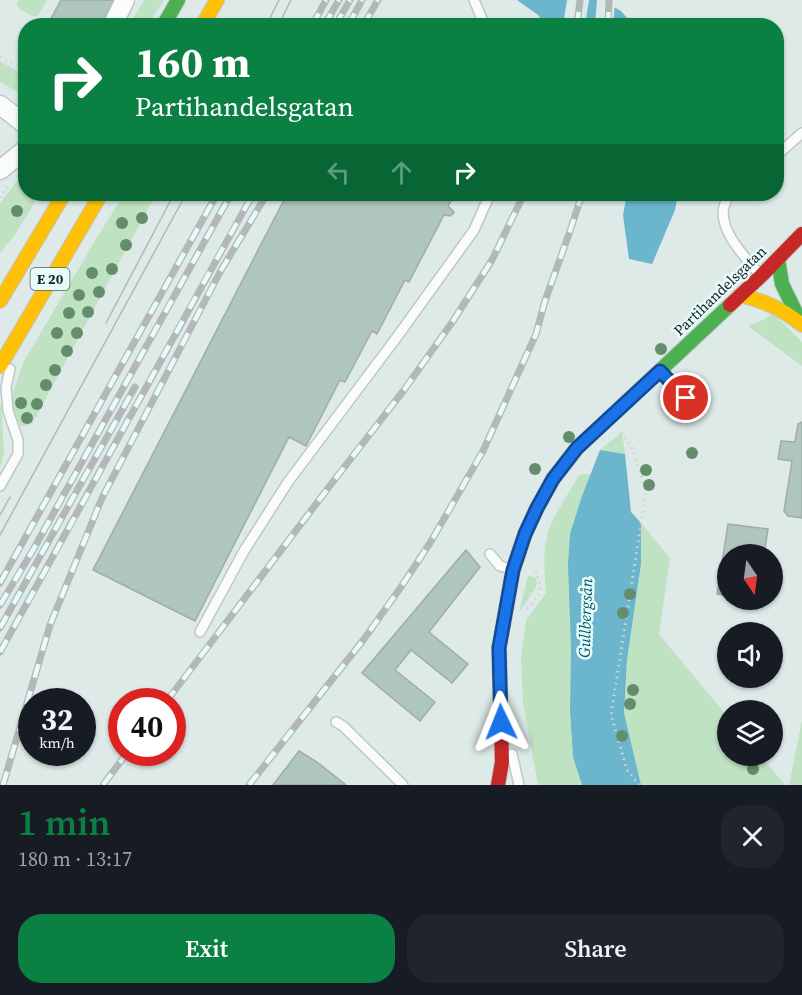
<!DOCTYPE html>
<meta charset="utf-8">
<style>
body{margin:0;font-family:"Source Serif 4",serif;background:#20242c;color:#f1f3f6;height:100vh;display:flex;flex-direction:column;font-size:22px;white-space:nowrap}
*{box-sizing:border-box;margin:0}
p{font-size:20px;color:#9ea1a6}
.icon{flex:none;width:33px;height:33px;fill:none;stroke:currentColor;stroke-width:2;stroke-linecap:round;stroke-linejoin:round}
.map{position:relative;height:785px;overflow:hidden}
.details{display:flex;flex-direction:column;background:#171b24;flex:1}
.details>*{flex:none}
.banner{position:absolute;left:18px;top:18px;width:766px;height:183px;border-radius:24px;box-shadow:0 2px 4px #0004;background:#0b8043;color:#fff;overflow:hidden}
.needle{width:39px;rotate:167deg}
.buttons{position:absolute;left:717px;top:544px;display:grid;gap:12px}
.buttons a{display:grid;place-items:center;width:66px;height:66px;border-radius:50%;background:#171b24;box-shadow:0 2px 4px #0004;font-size:30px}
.speed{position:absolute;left:18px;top:688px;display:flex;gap:12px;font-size:30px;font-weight:700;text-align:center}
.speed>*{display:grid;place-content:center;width:78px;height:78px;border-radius:50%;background:#171b24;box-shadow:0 2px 4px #0004;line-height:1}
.speed small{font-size:15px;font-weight:400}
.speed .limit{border:9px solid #d22;background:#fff;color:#111}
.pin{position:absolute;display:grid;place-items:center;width:51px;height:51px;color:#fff;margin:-26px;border:3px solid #fff;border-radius:50%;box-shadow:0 2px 6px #0007}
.me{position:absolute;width:66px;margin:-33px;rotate:358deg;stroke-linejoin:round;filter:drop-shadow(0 0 4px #0008)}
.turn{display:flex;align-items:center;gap:21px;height:126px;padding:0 18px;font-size:27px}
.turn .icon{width:78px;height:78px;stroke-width:2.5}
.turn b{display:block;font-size:42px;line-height:51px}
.lanes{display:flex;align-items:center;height:57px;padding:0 18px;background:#0003;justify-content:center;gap:30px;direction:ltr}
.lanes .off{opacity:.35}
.round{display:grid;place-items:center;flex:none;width:63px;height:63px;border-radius:24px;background:#20242c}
.headline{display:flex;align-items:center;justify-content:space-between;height:102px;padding:0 18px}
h1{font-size:36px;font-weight:600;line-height:45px;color:#0b8043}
.action{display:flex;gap:12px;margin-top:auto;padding:12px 18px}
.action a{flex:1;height:69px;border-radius:24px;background:#0b8043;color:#fff;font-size:24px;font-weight:600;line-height:69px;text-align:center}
.action a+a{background:#20242c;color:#f1f3f6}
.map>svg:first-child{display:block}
</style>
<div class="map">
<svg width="802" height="785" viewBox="0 0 802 785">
<rect width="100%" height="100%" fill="#ddeae8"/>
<path fill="#bfe2c3" d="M19,0H47L38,15L34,17L19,9L17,4Z
M144,0H164L148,25L129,26Z
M0,61L19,72L17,76L25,81V96L0,82Z
M25,171L26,194H40L14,236L0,253V203Z
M124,194H156L32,424L24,426L20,425L15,420L13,403V392L23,363L93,244Z
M773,313L802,342V366L748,326L765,319Z
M1,405L4,453L0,469V406Z
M622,432L625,454L600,450Z
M591,474L582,496L571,648L570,711L573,757L582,785H538L523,703L521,658L526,620L546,593C544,570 542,546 551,524C559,507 570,491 579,475Z
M641,523L670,558L659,634L727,716L728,756H761L785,785H641L624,714L627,660L641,564Z
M528,576L535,577L537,582L536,587L519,613Z
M802,720V785H789Z"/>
<path fill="#6bb5cd" d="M517,0H602L621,11L633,25H546L538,15Z
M627,194H678L675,210L652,264L629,259L623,215Z
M600,450L625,454L631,512L641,523V564L627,660L624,713L641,785H582L573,757L570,711L571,648L568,564L570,534L582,496Z"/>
<path fill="#ddeae8" d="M567,0H589L585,25H563Z
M597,0H608L615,4L613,25H595Z"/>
<path fill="#aec6bd" stroke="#a2aba8" stroke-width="1.5" d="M61,0H114L100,26H47Z
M26,63V81L18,76Z
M287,194H455L448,206L453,211L454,213L450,216L444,215L409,282L405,280L377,334L372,331L345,382L340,380L306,446L289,437L195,621L93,570Z
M802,422V518L788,516L784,511L792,461L778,459L781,441L795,442L798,424Z
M728,524L768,529L764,555H728V595L717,594Z
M466,550L480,567L429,632L468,664L452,683L411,650L395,670L435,702L420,721L362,673Z
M299,751L317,762L346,785H273Z"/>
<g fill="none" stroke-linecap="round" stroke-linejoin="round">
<defs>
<path id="lane" d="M474,0L485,26
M777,155L802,133
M730,194C728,198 725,202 724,207C718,230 746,258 759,274
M660,371L686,398
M0,486L18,454V440L8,411L6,387L10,369
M490,554L500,566L511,569
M200,632L244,551L288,482L397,337L474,230L490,194
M336,722L343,726L403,785
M512,754L519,785"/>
<path id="street" d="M112,26L125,0
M0,105L26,125
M0,170L26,149"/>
<path id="fast" d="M163,26L178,0
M778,259L782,284L801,323
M567,461L577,448L730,305"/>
<path id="slow" d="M202,26L217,0
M740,295C764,301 783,309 802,325
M0,301L64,194
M0,366L101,194"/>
<path id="jam" d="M730,305L761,276L802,234
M498,785L502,762L499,648L513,570L525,534L537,508L553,479L567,461"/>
</defs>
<use href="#lane" stroke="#bec7c6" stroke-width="12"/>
<use href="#street" stroke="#bec7c6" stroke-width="21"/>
<use href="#fast" stroke="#bec7c6" stroke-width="16"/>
<use href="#slow" stroke="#bec7c6" stroke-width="16"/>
<use href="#jam" stroke="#bec7c6" stroke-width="16"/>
<path stroke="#d0d5d4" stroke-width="3" stroke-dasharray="1.5 4.5" stroke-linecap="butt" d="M0,57L17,66
M0,198L9,185
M621,433L632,447L646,492L611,715L627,770L639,785
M527,609C545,588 542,593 535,568"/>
<use href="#lane" stroke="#fafcfc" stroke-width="9"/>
<use href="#street" stroke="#fafcfc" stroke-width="18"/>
<use href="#fast" stroke="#4caf50" stroke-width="14"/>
<use href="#slow" stroke="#ffc107" stroke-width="14"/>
<use href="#jam" stroke="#c62828" stroke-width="14"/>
<path stroke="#b3b7b7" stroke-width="1.5" d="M266,26L279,0
M278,26L291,0
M106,323L174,194
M0,515L10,497
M0,535L186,194"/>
<defs>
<path id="rail" d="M312,26L326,0
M324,26L339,0
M335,26L350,0
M348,26L362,0
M363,26L378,0
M577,26L580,0
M608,26L609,0
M0,583L217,194
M0,605L33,550L231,194
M0,628L135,387
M0,652C85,500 168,346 253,194
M166,702L332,483L404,390L453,321L492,260L524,194
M3,785L50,625L102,498L220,272L267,194
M103,785L127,753
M249,785L364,639L401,587L430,543L483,451L536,334L545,301L570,231L582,194"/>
</defs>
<use href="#rail" stroke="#b3b7b7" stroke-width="7"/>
<use href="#rail" stroke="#e5fcf8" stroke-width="4.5" stroke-dasharray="14" stroke-linecap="butt"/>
</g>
<g fill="#648d6b">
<circle cx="17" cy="211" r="6"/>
<circle cx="142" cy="218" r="6"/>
<circle cx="122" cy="223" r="6"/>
<circle cx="126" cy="245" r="6"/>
<circle cx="112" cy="269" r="6"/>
<circle cx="92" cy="273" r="6"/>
<circle cx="99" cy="292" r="6"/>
<circle cx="79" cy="295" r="6"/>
<circle cx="88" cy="312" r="6"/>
<circle cx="69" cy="313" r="6"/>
<circle cx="57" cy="333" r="6"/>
<circle cx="77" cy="333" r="6"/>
<circle cx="661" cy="349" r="6"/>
<circle cx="67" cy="351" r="6"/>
<circle cx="55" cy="370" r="6"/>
<circle cx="46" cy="385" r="6"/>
<circle cx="21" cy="403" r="6"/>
<circle cx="37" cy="404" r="6"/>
<circle cx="27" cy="418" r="6"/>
<circle cx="569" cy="437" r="6"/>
<circle cx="692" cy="453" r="6"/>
<circle cx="535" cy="469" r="6"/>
<circle cx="646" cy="470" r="6"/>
<circle cx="649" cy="485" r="6"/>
<circle cx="630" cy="594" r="6"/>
<circle cx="623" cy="613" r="6"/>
<circle cx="633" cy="690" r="6"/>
<circle cx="630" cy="704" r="6"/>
<circle cx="622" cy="736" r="6"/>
<circle cx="753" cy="769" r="6"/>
</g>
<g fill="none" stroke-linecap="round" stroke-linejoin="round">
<defs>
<path id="route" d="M501,722L499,648L513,570L525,534L537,508L553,479L577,448L660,371L686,398"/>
</defs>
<use href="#route" stroke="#114b97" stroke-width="15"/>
<use href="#route" stroke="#1a73e8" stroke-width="10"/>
</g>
<g text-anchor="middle" stroke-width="5" stroke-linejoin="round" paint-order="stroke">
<rect fill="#e5fcf8" stroke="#566361" stroke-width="1.5" x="30.5" y="268" width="39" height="22" rx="4.5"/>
<g font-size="14" font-weight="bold" fill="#192120">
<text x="50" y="284">E 20</text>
</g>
<g font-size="15" fill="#192120" stroke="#e5fcf8">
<text transform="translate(720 291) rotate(-44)" y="5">Partihandelsgatan</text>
</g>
<g font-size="16" font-style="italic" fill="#00566f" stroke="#e5fcf8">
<text transform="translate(585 618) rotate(-88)" y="6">Gullbergsån</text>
</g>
</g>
</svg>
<div class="buttons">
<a><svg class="needle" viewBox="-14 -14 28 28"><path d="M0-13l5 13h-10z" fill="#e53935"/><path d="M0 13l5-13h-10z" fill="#9ea1a6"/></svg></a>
<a><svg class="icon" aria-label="sound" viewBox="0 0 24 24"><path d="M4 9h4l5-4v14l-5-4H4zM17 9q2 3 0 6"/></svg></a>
<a><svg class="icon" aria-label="layers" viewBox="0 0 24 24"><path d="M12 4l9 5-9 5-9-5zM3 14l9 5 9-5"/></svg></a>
</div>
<div class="speed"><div>32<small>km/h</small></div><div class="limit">40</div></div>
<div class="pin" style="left:686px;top:398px;background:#d93025"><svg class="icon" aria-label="arrive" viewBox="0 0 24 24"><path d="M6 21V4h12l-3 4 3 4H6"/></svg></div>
<svg class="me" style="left:501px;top:722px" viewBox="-20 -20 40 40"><path d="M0-17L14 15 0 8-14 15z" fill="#1a73e8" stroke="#fff" stroke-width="4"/></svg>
<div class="banner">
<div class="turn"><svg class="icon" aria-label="right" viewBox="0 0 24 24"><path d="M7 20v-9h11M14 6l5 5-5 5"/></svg><div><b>160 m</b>Partihandelsgatan</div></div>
<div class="lanes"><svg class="icon off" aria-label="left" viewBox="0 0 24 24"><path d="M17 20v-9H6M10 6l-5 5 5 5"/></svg><svg class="icon off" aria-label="ahead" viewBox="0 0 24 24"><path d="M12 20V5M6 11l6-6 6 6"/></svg><svg class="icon" aria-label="right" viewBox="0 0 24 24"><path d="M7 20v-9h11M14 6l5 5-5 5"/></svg></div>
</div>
</div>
<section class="details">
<div class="headline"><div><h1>1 min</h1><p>180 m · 13:17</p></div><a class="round"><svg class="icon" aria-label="close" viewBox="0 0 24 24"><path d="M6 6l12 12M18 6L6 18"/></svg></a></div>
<div class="action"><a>Exit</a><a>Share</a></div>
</section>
